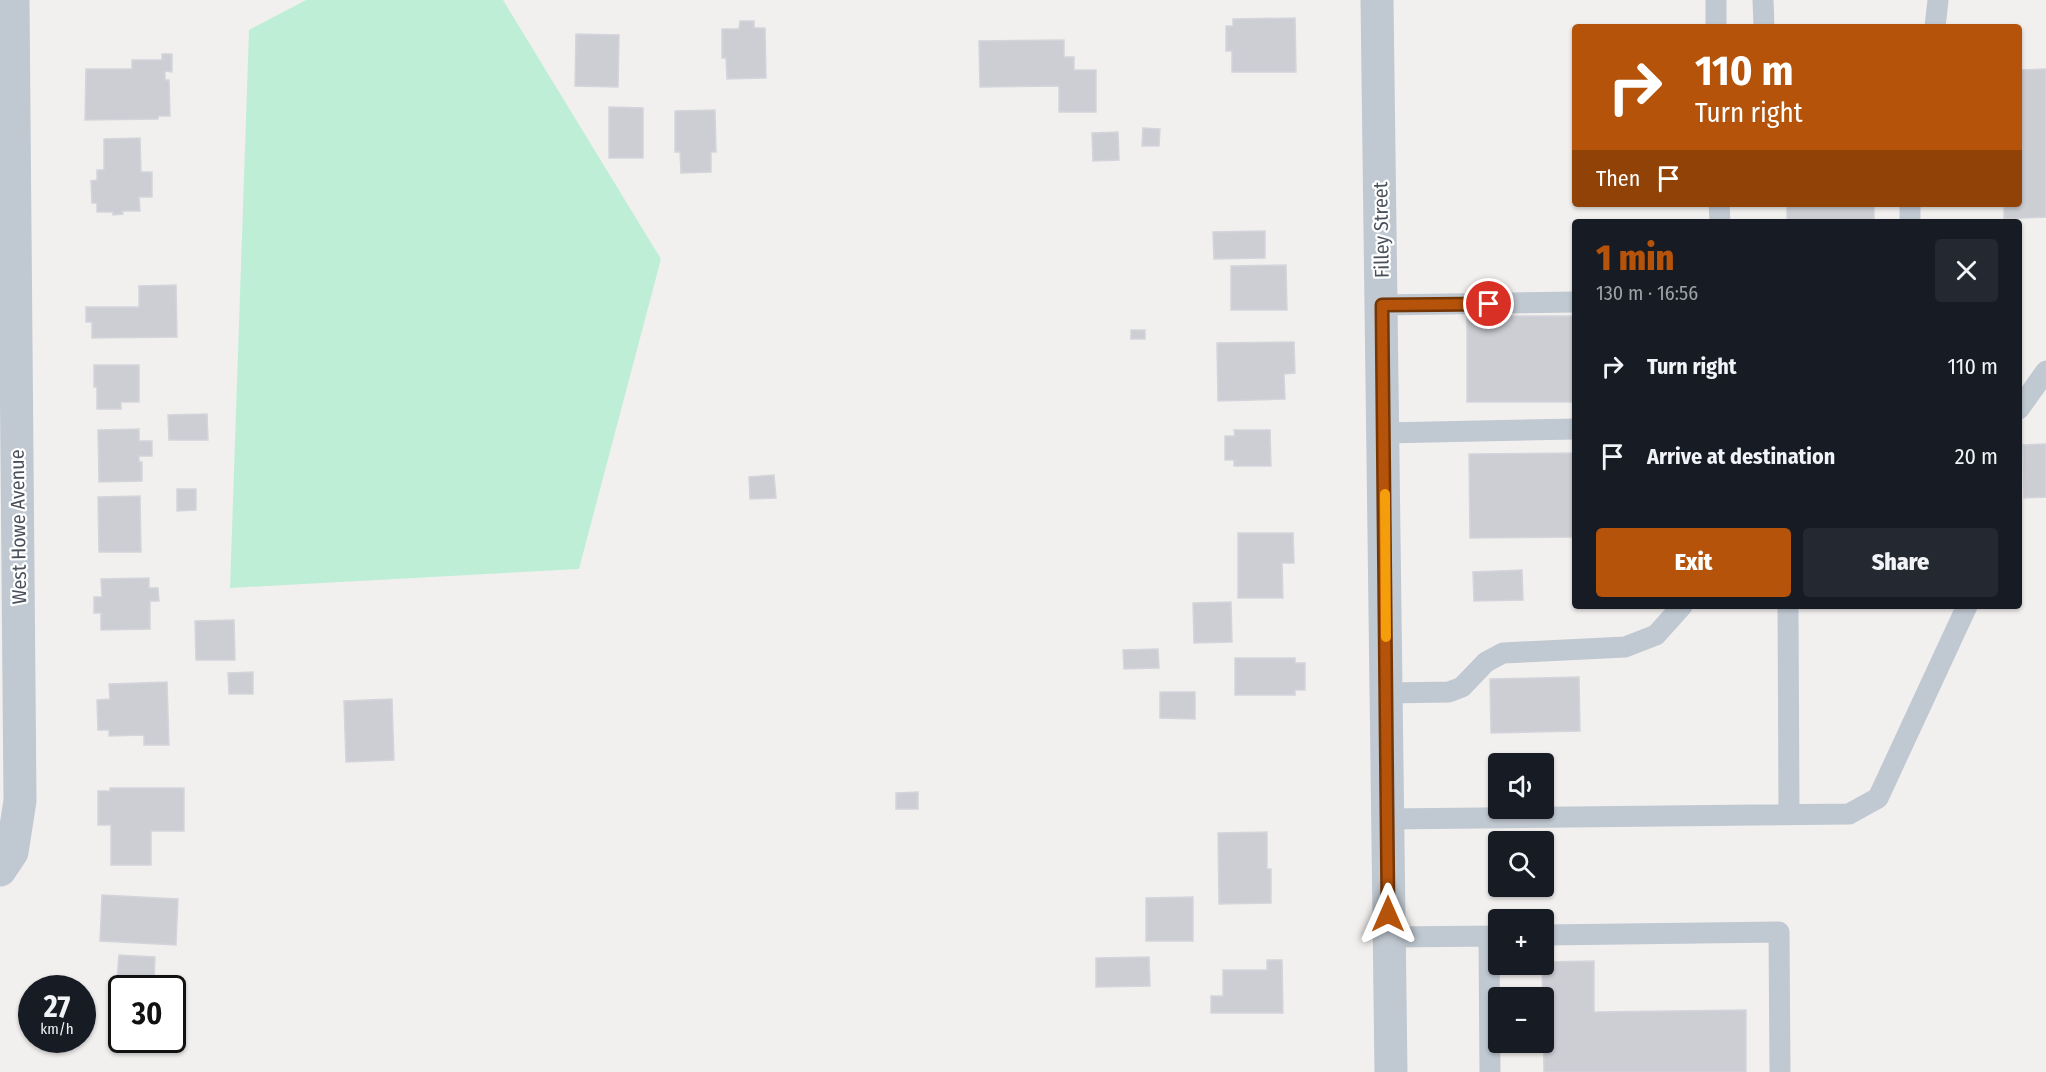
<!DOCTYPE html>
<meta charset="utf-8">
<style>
body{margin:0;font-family:"Fira Sans Condensed",sans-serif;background:#242831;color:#f1f3f6;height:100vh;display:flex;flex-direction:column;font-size:22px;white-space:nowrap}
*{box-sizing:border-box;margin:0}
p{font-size:20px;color:#9ea1a6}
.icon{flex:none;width:33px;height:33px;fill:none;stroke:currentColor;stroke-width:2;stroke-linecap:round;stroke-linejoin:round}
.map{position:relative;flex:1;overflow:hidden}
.drawer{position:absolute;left:1572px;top:219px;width:450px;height:390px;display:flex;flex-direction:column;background:#171b24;border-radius:6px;box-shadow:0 2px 4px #0004}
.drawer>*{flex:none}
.guide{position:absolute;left:1572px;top:24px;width:450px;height:183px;border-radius:6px;box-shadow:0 2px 4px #0004;background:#b45309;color:#fff;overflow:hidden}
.buttons{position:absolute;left:1488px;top:753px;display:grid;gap:12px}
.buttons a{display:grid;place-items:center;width:66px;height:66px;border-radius:6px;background:#171b24;box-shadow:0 2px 4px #0004;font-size:30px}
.speed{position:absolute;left:18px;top:975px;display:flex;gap:12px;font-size:30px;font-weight:700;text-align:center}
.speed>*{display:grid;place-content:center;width:78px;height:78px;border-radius:50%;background:#171b24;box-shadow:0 2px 4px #0004;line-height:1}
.speed small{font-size:15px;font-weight:400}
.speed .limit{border:3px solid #111;border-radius:9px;background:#fff;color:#111}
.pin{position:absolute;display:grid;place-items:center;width:51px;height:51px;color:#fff;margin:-26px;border:3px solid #fff;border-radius:50%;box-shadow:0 2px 6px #0007}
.me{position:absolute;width:66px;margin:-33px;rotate:0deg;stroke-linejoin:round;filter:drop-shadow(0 0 4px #0008)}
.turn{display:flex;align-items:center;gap:21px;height:126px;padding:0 24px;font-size:27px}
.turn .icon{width:78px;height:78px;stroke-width:2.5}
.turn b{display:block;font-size:42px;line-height:51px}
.then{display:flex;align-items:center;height:57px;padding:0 24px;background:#0003;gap:12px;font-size:22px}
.round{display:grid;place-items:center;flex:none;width:63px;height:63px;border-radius:6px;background:#242831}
.summary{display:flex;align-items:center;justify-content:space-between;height:102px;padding:0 24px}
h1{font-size:36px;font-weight:800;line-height:45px;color:#b45309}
.cta{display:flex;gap:12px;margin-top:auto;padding:12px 24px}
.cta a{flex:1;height:69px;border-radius:6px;background:#b45309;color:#fff;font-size:24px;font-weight:800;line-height:69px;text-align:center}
.cta a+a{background:#242831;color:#f1f3f6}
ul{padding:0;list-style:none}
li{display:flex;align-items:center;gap:18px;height:90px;padding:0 24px}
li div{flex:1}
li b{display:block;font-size:22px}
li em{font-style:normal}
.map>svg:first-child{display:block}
</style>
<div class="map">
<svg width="2046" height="1072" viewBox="0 0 2046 1072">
<rect width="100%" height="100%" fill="#f2f0ef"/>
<path fill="#bfeed7" d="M306,0H503L661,259L579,569L230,588L249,30Z"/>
<path fill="#ccced4" stroke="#d4d5db" stroke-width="1.5" d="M1295,18L1296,72H1232V51H1226V26H1233V19Z
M740,21H754V28H765L766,78L727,79L726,58H722V29H739Z
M576,34L619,35L618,87L575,86Z
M1064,40V57H1074V70H1096V112H1059V86L980,87L979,41Z
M162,54H172V72L165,71V80H169L170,116H158V119L85,120L86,69H132V60H162Z
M2046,69V217L2004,219V204H2019V70Z
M609,107L643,108V158H609Z
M715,110L716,152H711V172L681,173L680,152H675V111Z
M1143,128L1160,129L1159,146H1142Z
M1118,132L1119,160L1093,161L1092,133Z
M140,138L141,172H152V197H139L140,211H122L123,214L113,215V212H97V203H92L91,181L97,180V170H104V139Z
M1787,204H1874V222H1787Z
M1265,231V258L1214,259L1213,232Z
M1286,265L1287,310H1231V266Z
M176,285L177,337L92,338V322H86V307H139V286Z
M1467,316H1575V402H1467Z
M1131,330H1145V339H1131Z
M1294,342L1295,373L1284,374L1285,399L1218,401L1217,343Z
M94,365H139V402H121V409H97V387H94Z
M207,414L208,440H169L168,415Z
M139,429V441H152V456H139V462H142V481L99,482L98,430Z
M1234,430H1270L1271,466H1234V460H1225V436H1235Z
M2046,444V497L2024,498L2023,445Z
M1575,453V537L1470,538L1469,454Z
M774,475L776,498L750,499L749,477Z
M177,489H196V510L177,511Z
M140,496L141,552H99L98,497Z
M1238,533H1293L1294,563H1282L1283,598H1238Z
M1522,570L1523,600L1474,601L1473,572Z
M149,578V588H158L159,601H150V629L101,630V613H94V597H102L101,579Z
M1231,602L1232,642L1194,643L1193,603Z
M234,620L235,660H196L195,621Z
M1158,649L1159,668L1124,669L1123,650Z
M1235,658H1295V663H1305V690H1295V695H1235Z
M253,672V694H229L228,673Z
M1579,677L1580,731L1491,733L1490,679Z
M167,682L169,745H144V735L109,736V730H98L97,700L110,699L109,684Z
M1160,692H1195V719L1160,718Z
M392,699L394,760L346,762L344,701Z
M110,788H184V831H151V865H111V825H98V791H110Z
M918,792V809H896V793Z
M1267,832V869H1271V903L1219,904L1218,833Z
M102,895L178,899L176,945L100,941Z
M1193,897V941H1146V898Z
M119,955L155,957L154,981L117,979Z
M1149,957L1150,986L1096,987V958Z
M1267,960H1282L1283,1013H1211V996H1223V970H1267Z
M1594,961V1012L1746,1010V1072H1544L1542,964L1544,962Z"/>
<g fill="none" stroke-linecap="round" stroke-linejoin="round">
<path stroke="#c0c8d1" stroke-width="21" d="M1716,0V27
M1763,0L1764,27
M1935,27L1938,0
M1719,204L1720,222
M1910,204V222
M1382,305L1575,302
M2019,409L2046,371
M1384,433L1575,429
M1788,606L1789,815
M1386,693L1449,692L1462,687L1486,662L1503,653L1625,647L1656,635L1682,606
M1387,819L1849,814L1878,798L1967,606
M1544,935L1779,932L1780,1072
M1489,936L1490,1072
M1388,937L1498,936"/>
<path stroke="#c0c8d1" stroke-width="33" d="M1377,0L1391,1072
M0,870L12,852L20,801L13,0"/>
</g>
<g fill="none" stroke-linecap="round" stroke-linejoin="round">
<defs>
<path id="route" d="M1388,914L1382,305L1489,304"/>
</defs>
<use href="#route" stroke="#753606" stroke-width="15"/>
<use href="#route" stroke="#b45309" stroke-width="10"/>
<path stroke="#f59e0b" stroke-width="10" d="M1385,494L1386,637"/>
</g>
<g text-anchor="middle" stroke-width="4.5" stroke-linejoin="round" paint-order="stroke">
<g font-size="20" fill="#48505c" stroke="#fff">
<text transform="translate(1381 230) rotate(-91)" y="7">Filley Street</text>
<text transform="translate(18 527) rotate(-91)" y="7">West Howe Avenue</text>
</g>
</g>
</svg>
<div class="buttons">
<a><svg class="icon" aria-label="sound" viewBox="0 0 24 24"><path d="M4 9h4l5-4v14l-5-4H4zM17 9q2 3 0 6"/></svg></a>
<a><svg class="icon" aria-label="search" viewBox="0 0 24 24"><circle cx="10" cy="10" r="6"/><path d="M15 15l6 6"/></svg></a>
<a>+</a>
<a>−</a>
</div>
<div class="speed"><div>27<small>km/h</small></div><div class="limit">30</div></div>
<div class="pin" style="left:1489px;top:304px;background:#d93025"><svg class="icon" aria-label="arrive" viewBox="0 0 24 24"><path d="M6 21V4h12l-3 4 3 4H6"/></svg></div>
<svg class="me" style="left:1388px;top:914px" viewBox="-20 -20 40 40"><path d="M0-17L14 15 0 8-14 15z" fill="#b45309" stroke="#fff" stroke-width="4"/></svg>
<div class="guide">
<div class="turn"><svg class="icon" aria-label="right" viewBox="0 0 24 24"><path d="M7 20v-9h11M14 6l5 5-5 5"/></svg><div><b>110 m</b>Turn right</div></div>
<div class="then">Then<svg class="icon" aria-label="arrive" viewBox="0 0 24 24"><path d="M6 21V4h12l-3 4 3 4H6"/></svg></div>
</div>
<section class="drawer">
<div class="summary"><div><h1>1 min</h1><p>130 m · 16:56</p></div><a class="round"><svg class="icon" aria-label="close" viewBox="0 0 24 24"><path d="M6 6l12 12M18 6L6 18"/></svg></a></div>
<ul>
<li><svg class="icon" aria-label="right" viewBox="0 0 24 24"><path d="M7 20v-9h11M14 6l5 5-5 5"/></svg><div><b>Turn right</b></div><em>110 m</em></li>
<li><svg class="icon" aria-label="arrive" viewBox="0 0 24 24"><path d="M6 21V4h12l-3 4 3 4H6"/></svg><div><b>Arrive at destination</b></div><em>20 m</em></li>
</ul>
<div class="cta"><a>Exit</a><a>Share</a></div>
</section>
</div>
